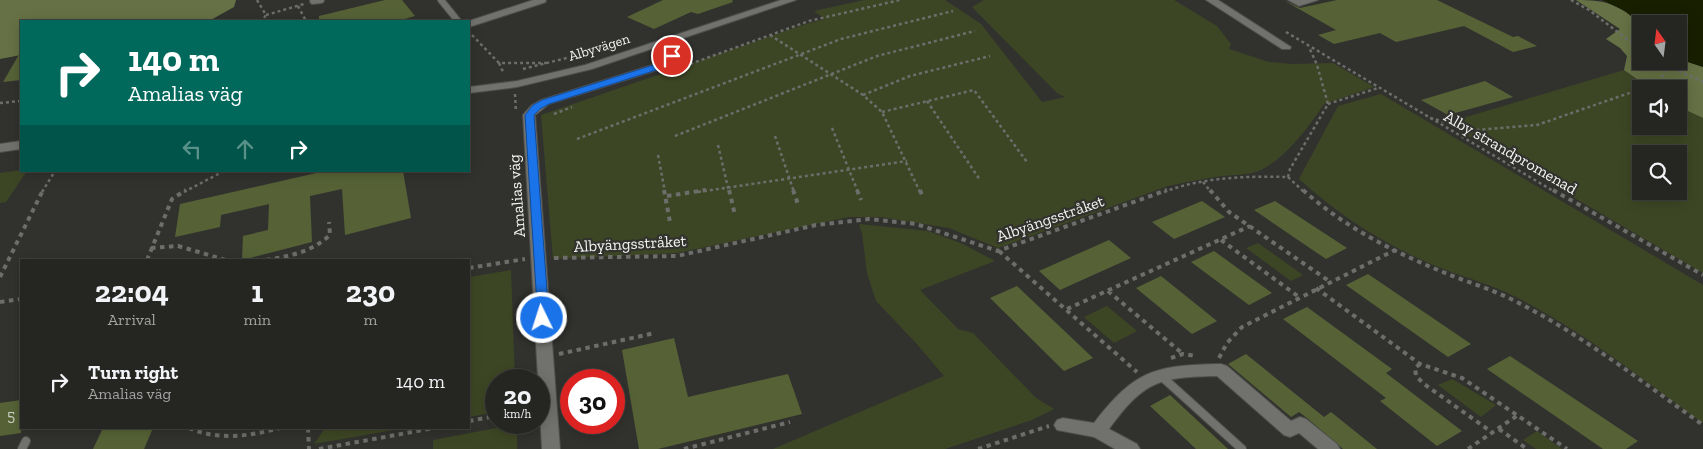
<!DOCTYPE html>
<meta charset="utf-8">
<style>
body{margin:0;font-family:"Zilla Slab",serif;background:#2d2e2a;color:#f1f3f6;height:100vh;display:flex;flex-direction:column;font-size:19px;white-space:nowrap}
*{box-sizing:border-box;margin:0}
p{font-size:16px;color:#a3a5a5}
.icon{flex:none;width:28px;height:28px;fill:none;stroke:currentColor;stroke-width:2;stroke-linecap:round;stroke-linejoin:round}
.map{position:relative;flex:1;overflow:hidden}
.drawer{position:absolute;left:20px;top:259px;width:450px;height:170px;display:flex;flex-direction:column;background:#252622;border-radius:0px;box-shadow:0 2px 12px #0003,0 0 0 1px #424340}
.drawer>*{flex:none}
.banner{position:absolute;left:20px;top:20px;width:450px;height:152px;border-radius:0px;box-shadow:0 2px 12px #0003,0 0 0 1px #424340;background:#00695c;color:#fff;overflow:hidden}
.needle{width:32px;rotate:346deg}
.buttons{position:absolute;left:1632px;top:15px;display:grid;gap:10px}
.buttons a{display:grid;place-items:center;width:55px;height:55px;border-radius:0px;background:#252622;box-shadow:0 2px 12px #0003,0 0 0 1px #424340;font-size:25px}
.speed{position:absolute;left:485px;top:369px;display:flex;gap:10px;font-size:25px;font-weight:700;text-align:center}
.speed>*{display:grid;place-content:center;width:65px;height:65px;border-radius:50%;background:#252622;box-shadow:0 2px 12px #0003,0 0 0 1px #424340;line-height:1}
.speed small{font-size:12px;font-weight:400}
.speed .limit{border:8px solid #d22;background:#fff;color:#111}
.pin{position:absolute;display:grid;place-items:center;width:42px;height:42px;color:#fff;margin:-21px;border:2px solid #fff;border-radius:50%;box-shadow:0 1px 5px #0007}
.me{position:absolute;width:55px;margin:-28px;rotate:356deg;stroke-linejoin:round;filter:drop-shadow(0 0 4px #0008)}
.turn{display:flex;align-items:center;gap:18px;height:105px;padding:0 25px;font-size:22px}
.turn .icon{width:65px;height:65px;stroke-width:2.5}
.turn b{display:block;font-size:35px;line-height:42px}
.lanes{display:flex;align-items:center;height:48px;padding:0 25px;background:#0003;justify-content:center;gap:25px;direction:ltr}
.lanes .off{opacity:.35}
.eta{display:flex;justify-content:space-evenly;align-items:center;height:85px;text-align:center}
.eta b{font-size:30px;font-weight:800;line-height:35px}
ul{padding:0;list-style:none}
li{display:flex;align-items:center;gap:15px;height:75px;padding:0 25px}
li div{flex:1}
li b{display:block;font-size:19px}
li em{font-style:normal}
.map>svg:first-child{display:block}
</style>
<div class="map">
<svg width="1703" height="449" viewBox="0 0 1703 449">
<rect width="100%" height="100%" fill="#31322e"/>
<path fill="#3d4624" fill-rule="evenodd" d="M864,0H945L981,24L1042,102L1065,97L1057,93L972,7L984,0H1174L1217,26L1231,44L1229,49L1269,62L1292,64L1333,63L1374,87L1324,104C1309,127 1283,162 1256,172C1246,175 1232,175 1221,176C1203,179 1186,182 1168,186L998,248L949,228L881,217H849L677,253L553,259L541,115L806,24L825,19L814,11Z
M1624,70L1651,89H1641V126H1679V107L1703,118V273L1446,123ZM1641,154H1679V191H1641Z
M1381,94L1703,285V423C1642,379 1582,330 1514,296C1492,285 1467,278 1443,269C1390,248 1342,218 1299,179L1338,106Z
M21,170L27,171L6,202L0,203V173Z
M859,224L928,231L963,244L995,261L920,290L958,329L973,333L1036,398L1054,409L1032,420L945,449H773L944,376L916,343L876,301L867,273L862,233Z
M1258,243L1303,275L1291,281L1246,248Z
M511,270L515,380H496V412L469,417V277Z
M1107,306L1137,331L1114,343L1084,317Z
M1452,379L1496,405L1481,417L1438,385Z
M507,426L517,429V449H433V440Z
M325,428H405L314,444Z
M1537,431L1562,449H1536L1523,440Z"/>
<path fill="#667245" d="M0,0H236L234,7L209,21H21V55L0,59Z
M1576,0C1607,0 1617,4 1641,24V61H1679V59L1703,67V118L1679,107V89H1651L1624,70L1627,56L1620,48L1606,39L1620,29Z"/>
<path fill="#181f00" d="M1602,0H1703V67L1679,59V24H1641L1625,11Z"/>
<path fill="#566236" d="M385,0H402L415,16L398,21H319V16Z
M663,0H732L733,2L698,14L691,12L654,29L627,17Z
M1283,0L1300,8L1337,0H1437L1513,37L1518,36L1537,46L1513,52L1464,26L1396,42L1380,33L1334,44L1318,35L1336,30Z
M21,51V80L3,82Z
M1485,81L1513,97L1448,115L1421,100Z
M325,171H403L411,218L345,235L342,189L310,196L312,242L242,260L243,236L268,230L269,204L221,215L220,227L175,237L180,204Z
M1202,201L1225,217L1174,239L1152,222Z
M1275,201L1347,248L1326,259L1254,210Z
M1109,240L1131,258L1060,290L1039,271Z
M1214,251L1272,293L1249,305L1191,262Z
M1368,274L1471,344L1448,357L1346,285Z
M1161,276L1217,321L1192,334L1136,288Z
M1017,286L1093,358L1064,371L990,298Z
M1307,307L1392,369L1386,373L1462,431L1437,446L1380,401L1386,398L1283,319Z
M674,338L688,397L788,374L802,414L658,449H639L622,350Z
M1246,354L1324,417L1331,412L1377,449H1343L1307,418L1299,412L1291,417L1228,364Z
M1510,356L1638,441L1626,449H1603L1487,369Z
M1170,395L1228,449H1196L1150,406Z
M21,400V433L0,436V403Z
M103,428H153L144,449H93Z"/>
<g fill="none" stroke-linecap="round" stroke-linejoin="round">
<defs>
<path id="service-far1" d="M441,0L458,21
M313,1L321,0
M469,24L543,0"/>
<path id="service" d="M1160,375L1242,449
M22,449L26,441"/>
<path id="minor" d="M1288,0H1318L1299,6Z
M660,41L664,42L677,56L670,66L549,104L535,115L560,449H542L523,115L532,105L541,100L662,62L666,56L655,44Z
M1221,364L1227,366L1291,421L1300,417L1306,419L1337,444L1340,449H1318L1299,433L1290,437L1284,435L1217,376C1159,377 1144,381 1109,429L1137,444L1140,449H1115L1094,437L1057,430L1054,425L1057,420L1063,418L1094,423C1135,370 1155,365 1221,364Z"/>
<path id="tertiary" d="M781,0H796L592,69L517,87L469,93V87L517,81L585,65Z
M1206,0H1218L1291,47L1290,49H1282Z
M21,141V149L0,152V144Z"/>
</defs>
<use href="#service-far1" stroke="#4e4e4c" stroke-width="8"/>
<use href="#service" stroke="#4e4e4c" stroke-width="10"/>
<use href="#minor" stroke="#4e4e4c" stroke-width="2"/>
<use href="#tertiary" stroke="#4e4e4c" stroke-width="2"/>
<path stroke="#6d6e6b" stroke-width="2.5" stroke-dasharray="3 3" stroke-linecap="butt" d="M257,0L266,15L262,21
M1571,0L1589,10L1641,50
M298,6L306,21
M266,15L304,4
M1286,32L1555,192
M472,35L499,63H547
M770,35L863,95L882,112L920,192
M1657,61L1703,82
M499,63L504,74
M679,68L809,21L900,0
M523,69L602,49
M1643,89L1660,83L1666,67
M515,94L516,112
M863,95L910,76L990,56
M927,101L980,180
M0,103L21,101
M1328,104L1378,88
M882,112L974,90L1027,162
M554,114L572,107
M1430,118L1477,130L1537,125L1641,89
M832,128L858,192
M675,136L877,56L975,31
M775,136L794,192
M577,139L841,39L953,11
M718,145L729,192
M658,155L665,192
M1288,177L1304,192
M1288,177L1290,169L1328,104L1317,65L1309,47
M1203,182L1211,192
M42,192L55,171
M184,192L224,171
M698,192L907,161
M1164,192C1203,177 1246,176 1288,177"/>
<path stroke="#6d6e6b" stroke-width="4" stroke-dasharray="4.5 4.5" stroke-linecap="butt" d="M664,190L670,222
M729,190L735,215
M793,190L799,207
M857,190L861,200
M920,190L922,195
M1210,190L1229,212L1329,281
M1303,190C1345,228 1398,254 1450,275C1471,283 1493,290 1513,300C1581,334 1641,381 1703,425
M1553,190L1703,275
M667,196L706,190
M1221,240L1299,297
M151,248L178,246L226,260
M999,251L1137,372
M554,258L677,256L816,225L869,219L916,224L998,251L1167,190
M147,260L172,199L186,190
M266,260C290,256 312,252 330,235L329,222
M469,268L525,259
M0,277L43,190
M1316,288L1420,364L1462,378L1567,449
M1108,291L1183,354
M0,302L21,299
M1067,309L1250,226
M559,354L655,333
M1171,358L1183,354L1196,356
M1219,358L1227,343L1242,327L1395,250
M1420,364L1415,368L1416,376L1424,384L1493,433
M469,421L496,416
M189,428C219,441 250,436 280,428
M308,428L309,449
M1499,429L1527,449
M319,449L434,428
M684,449L790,422
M978,449L1049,426
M1468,449L1518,415"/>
<use href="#service-far1" stroke="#71726e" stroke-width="6"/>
<use href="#service" stroke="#71726e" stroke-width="8"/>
<use href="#minor" fill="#71726e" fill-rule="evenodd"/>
<use href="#tertiary" fill="#71726e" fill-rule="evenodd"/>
</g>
<path fill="#1a73e8" stroke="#114b97" d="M672,53L677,56L669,66L549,104L540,109L534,115L549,318L547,321H538L525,115L533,105L542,100L663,62Z"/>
<g text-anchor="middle" stroke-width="4.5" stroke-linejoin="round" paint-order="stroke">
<g font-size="14" fill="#f4f4f2" stroke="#31322e">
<text transform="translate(599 47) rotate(-17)" y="5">Albyvägen</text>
</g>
<g font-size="16" fill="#f4f4f2" stroke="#31322e">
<text transform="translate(1511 152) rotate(30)" y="6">Alby strandpromenad</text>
<text transform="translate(516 196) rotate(-94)" y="6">Amalias väg</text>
<text transform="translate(1050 218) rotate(-19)" y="6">Albyängsstråket</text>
<text transform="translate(630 243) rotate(-3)" y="6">Albyängsstråket</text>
</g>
<g font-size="16" fill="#ccd0c3">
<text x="11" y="421">5</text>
</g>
</g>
</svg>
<div class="buttons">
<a><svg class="needle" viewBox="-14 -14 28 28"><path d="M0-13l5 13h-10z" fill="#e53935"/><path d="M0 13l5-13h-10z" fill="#a3a5a5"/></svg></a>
<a><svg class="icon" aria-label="sound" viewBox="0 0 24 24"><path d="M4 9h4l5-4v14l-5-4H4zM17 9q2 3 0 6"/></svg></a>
<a><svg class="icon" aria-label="search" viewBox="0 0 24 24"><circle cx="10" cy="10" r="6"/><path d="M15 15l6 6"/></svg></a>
</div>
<div class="speed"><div>20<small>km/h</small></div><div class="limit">30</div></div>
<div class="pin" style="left:672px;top:56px;background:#d93025"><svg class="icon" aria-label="arrive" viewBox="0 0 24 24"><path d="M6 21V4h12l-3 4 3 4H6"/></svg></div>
<svg class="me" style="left:542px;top:318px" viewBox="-20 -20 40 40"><circle r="17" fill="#1a73e8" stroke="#fff" stroke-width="3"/><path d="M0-11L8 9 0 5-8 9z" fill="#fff"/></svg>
<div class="banner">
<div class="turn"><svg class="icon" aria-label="right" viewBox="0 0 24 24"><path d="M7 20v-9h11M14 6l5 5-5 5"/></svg><div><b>140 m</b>Amalias väg</div></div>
<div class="lanes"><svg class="icon off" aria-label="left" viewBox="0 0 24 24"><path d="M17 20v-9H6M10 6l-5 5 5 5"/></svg><svg class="icon off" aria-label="ahead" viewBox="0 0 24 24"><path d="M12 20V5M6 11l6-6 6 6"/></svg><svg class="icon" aria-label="right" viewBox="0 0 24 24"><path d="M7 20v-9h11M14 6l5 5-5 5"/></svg></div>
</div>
<section class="drawer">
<div class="eta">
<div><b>22:04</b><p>Arrival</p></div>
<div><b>1</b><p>min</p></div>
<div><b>230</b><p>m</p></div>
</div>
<ul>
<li><svg class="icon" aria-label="right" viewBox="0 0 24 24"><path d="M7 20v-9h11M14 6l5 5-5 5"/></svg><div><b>Turn right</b><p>Amalias väg</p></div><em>140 m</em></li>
</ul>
</section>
</div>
